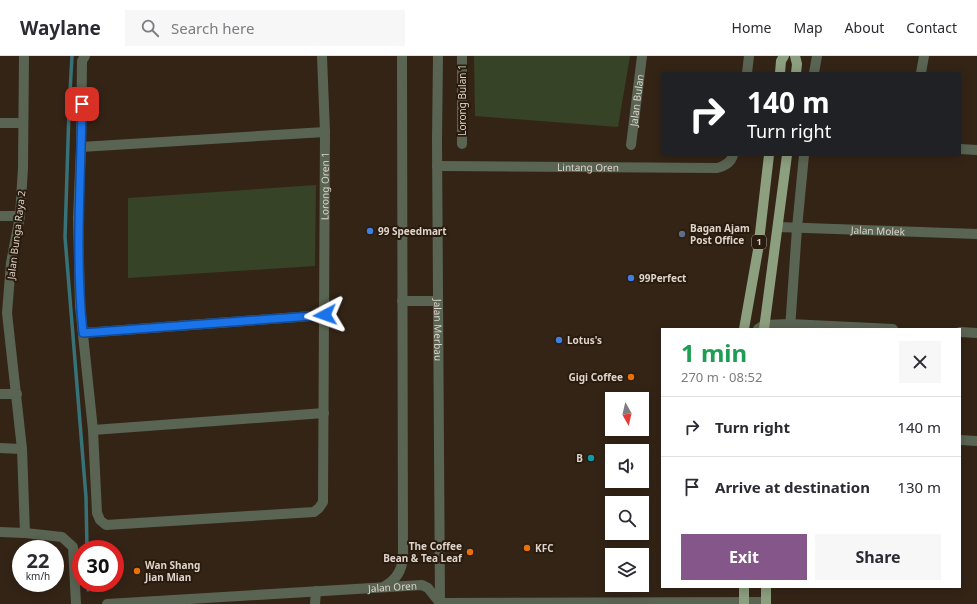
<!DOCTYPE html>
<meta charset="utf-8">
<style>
body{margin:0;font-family:"Noto Sans",sans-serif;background:#f7f7f7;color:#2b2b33;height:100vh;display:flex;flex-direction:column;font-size:15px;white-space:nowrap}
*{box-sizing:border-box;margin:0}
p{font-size:13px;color:#7c7c81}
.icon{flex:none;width:22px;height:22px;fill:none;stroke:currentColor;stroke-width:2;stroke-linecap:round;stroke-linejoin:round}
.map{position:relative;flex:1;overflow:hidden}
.sheet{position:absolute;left:661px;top:272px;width:300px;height:260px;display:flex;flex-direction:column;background:#fff;border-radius:0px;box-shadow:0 2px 10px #0003}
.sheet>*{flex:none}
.guide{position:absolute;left:661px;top:16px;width:300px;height:84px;border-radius:0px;box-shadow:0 2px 10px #0003;background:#202124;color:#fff;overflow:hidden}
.needle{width:26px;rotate:172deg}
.buttons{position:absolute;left:605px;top:336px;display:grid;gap:8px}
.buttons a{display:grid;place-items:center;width:44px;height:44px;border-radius:0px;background:#fff;box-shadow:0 2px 10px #0003;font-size:20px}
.speed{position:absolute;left:12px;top:484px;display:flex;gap:8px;font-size:20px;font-weight:700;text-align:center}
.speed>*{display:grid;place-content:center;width:52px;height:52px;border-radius:50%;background:#fff;box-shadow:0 2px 10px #0003;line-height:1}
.speed small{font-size:10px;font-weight:400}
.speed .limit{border:6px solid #d22;background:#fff;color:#111}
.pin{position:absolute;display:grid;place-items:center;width:34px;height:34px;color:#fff;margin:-17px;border-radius:8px;box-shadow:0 2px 6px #0006}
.me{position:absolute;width:44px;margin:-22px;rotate:266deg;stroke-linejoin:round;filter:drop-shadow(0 0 3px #0008)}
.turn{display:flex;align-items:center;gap:14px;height:84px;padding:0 20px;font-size:18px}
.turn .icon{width:52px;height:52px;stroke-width:2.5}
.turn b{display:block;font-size:28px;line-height:34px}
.round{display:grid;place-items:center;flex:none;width:42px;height:42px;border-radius:0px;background:#f7f7f7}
.head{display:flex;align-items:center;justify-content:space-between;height:68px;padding:0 20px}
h1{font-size:24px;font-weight:700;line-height:30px;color:#1e9e55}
.primary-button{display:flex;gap:8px;margin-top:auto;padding:8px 20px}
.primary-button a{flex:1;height:46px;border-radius:0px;background:#84568a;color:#fff;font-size:16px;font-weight:700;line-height:46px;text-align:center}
.primary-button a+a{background:#f7f7f7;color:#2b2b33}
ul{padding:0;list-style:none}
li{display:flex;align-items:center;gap:12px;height:60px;padding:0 20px;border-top:1px solid #e1e1e2}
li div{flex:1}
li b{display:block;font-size:15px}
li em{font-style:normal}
header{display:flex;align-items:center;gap:24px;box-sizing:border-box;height:56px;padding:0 20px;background:#fff;border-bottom:1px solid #e1e1e2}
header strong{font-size:19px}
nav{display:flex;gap:22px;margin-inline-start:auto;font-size:14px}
.search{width:280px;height:36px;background:#f7f7f7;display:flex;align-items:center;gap:10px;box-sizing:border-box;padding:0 14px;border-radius:0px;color:#7c7c81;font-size:15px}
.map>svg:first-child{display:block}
</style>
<header>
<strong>Waylane</strong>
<div class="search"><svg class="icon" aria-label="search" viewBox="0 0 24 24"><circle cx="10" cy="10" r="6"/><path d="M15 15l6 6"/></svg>Search here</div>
<nav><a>Home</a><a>Map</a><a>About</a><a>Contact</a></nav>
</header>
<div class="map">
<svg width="977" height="548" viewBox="0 0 977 548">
<rect width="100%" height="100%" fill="#332416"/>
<path fill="#374327" d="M474,0H630L618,71L475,60Z
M316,129L315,210L128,222V142Z"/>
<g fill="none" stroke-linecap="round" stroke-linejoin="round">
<path stroke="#377279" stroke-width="3.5" d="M72,0L69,54L65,181L86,441L87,493
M88,527V534"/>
<g stroke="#5a6453" stroke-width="10">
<path d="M24,0L23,112L20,160L11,207L7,257L22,393L25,477"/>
<path id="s1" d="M85,0L82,5L81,91L78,162L80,250L93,374L97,457L100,464L106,469L314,456L319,452L323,446L325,76L322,0"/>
<path id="s2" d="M438,0L437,84L440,548"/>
<path d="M462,0V88"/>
<path d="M747,17L749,0"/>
<path d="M814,17L817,0"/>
<path d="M921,17L924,0"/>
<path d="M0,67H23"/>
<path id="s3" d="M631,89L642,0"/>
<path d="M81,91L325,76"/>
<path d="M960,93L977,94"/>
<path id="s4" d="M437,110L717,112C725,110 731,107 733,99"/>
<path d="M0,160H20"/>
<path id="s5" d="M778,171L977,178"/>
<path d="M402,245H438"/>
<path d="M758,273L764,269L790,268L893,273"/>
<path d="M790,273L797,172L804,99"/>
<path d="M960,276L977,277"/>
<path d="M83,277L325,259"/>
<path d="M0,338H17"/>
<path d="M93,374L324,357"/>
<path d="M960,384L977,385"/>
<path d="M0,392L22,393"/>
<path d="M0,476L25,477L62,481L73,491L76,548"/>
<path d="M385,530C396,524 402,514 403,501L402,0"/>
<path id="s6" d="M107,548L422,529L428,532L440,547L766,546"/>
<path d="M315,548L316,535"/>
</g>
<path stroke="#8c9f7e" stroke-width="10" d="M795,0L797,8L796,17
M780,17L781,5L784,0
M744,273L758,194L769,99
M764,273L787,99
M744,548V531
M766,548V531"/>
</g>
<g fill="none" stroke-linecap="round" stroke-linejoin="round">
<defs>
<path id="route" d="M82,48C81,125 75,201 83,277L325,259"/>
</defs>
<use href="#route" stroke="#114b97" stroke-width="10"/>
<use href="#route" stroke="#1a73e8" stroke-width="7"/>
</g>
<g fill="#3f7fe0" stroke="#291b0d" stroke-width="1.5">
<circle cx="370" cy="175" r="4"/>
<circle cx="631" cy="222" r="4"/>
<circle cx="559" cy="284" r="4"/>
</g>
<circle fill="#5c6f8a" stroke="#291b0d" stroke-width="1.5" cx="682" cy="178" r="4"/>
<g fill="#e8710a" stroke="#291b0d" stroke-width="1.5">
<circle cx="631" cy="321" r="4"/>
<circle cx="527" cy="492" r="4"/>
<circle cx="470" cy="496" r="4"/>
<circle cx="137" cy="515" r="4"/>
</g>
<circle fill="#0f9aa8" stroke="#291b0d" stroke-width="1.5" cx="591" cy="402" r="4"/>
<g text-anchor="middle" stroke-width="4" stroke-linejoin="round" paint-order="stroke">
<rect fill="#291b0d" stroke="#a89c93" stroke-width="1" x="752" y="179" width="14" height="14" rx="3"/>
<g font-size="9" font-weight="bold" fill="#ded4cc">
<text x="759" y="189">1</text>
</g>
<g font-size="10" fill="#ded4cc" stroke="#291b0d">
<text transform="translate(462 44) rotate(-90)" y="4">Lorong Bulan 1</text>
<text dy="4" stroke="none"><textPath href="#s3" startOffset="45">Jalan Bulan</textPath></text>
<text dy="4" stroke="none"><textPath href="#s4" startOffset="151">Lintang Oren</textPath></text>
<text dy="4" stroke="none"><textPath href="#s1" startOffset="1012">Lorong Oren 1</textPath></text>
<text dy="4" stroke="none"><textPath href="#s5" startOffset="100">Jalan Molek</textPath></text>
<text transform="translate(16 179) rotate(-83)" y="4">Jalan Bunga Raya 2</text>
<text dy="4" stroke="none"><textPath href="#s2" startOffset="274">Jalan Merbau</textPath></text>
<text dy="4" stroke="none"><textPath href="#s6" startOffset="286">Jalan Oren</textPath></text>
</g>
<g font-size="10" font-weight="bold" fill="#ded4cc" stroke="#291b0d" text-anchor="start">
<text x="690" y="176">Bagan Ajam<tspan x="690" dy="12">Post Office</tspan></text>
<text x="378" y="179">99 Speedmart</text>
<text x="639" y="226">99Perfect</text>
<text x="567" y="288">Lotus's</text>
<text x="623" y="325" text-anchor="end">Gigi Coffee</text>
<text x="583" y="406" text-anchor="end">B</text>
<text x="462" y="494" text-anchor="end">The Coffee<tspan x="462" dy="12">Bean &amp; Tea Leaf</tspan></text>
<text x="535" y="496">KFC</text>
<text x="145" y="513">Wan Shang<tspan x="145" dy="12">Jian Mian</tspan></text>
</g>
</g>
</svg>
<div class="buttons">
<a><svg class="needle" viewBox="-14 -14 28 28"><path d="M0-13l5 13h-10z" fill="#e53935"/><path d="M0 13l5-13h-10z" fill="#7c7c81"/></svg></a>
<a><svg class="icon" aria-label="sound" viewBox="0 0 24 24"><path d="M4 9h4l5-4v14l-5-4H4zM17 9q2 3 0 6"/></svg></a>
<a><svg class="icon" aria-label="search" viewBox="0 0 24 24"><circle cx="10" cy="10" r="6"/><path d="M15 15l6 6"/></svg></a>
<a><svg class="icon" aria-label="layers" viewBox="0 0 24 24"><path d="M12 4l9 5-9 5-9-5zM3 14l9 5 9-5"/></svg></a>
</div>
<div class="speed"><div>22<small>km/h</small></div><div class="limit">30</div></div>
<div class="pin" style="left:82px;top:48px;background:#d93025"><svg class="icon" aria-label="arrive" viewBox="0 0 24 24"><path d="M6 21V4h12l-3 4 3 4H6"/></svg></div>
<svg class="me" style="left:325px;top:259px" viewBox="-20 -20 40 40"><path d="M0-17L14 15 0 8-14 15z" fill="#1a73e8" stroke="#fff" stroke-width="4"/></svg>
<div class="guide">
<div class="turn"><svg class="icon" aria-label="right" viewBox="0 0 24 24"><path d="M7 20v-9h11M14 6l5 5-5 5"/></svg><div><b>140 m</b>Turn right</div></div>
</div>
<section class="sheet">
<div class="head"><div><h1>1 min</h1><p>270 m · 08:52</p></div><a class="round"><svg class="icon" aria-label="close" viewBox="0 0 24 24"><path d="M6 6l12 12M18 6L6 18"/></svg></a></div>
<ul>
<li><svg class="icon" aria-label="right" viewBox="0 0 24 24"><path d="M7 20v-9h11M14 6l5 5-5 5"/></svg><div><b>Turn right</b></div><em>140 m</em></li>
<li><svg class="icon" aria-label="arrive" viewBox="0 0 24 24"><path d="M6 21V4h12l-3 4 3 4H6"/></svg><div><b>Arrive at destination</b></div><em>130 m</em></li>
</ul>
<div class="primary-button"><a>Exit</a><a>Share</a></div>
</section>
</div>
